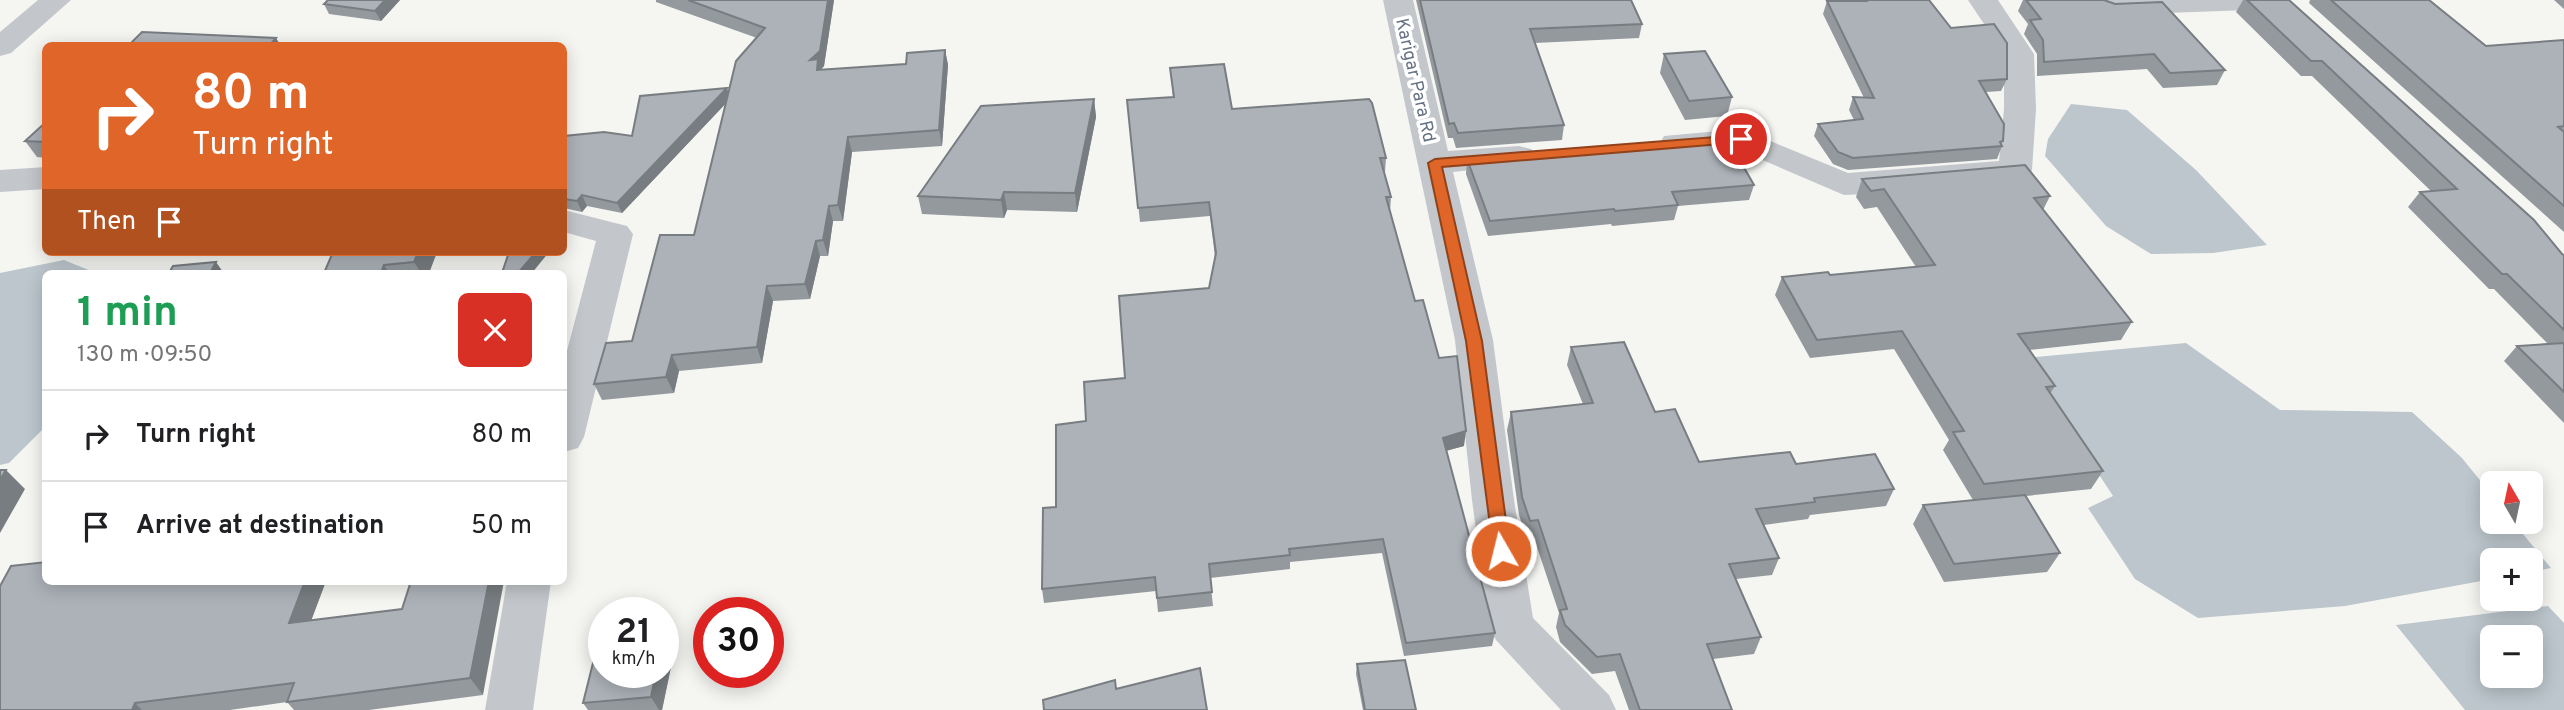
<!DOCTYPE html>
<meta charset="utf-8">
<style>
body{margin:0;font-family:Overpass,sans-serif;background:#f2f2f2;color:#202124;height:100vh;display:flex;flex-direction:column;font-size:26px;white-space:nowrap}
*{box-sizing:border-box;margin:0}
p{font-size:23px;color:#757577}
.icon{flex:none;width:38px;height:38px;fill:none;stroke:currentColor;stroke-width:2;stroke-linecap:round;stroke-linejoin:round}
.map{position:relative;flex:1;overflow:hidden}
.sheet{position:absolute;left:42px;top:270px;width:525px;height:315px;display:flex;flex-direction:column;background:#fff;border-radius:10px;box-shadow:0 4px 18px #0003}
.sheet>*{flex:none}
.top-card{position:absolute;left:42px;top:42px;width:525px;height:214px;border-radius:10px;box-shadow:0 4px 18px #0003;background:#df6628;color:#fff;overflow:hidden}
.needle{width:46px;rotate:351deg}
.fabs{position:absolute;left:2480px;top:471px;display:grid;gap:14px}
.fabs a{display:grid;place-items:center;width:63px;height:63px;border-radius:10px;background:#fff;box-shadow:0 4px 18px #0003;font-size:35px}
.speed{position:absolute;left:588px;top:597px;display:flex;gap:14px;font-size:35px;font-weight:700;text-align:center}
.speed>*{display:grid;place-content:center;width:91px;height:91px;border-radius:50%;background:#fff;box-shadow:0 4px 18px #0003;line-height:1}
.speed small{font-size:18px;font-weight:400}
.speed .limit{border:10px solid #d22;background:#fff;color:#111}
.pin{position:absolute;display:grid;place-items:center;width:60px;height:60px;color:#fff;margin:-30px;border:4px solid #fff;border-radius:50%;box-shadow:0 2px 7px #0007}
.me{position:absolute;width:77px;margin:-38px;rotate:352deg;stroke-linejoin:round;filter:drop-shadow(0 0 5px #0008)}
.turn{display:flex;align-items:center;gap:24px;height:147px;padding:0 35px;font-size:32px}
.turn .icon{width:91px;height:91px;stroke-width:2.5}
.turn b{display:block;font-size:49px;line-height:60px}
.then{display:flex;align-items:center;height:66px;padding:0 35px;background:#0003;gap:14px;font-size:26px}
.round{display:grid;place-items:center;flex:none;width:74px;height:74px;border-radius:10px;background:#f2f2f2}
.summary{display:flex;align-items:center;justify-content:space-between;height:119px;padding:0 35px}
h1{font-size:42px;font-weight:700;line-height:52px;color:#1e9e55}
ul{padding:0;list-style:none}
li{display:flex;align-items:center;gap:21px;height:91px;padding:0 35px;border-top:2px solid #e0e0e0}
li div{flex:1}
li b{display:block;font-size:26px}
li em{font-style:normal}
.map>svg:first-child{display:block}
</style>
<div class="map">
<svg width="2564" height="710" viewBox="0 0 2564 710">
<rect width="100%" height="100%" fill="#f5f6f2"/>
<path fill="#bcc6cc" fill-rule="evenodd" d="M2071,104L2127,110L2196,170L2267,245L2213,253L2151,254L2106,226L2045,156L2048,139Z
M64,260L96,273H46L45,427L9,463L0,465V273Z
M2186,343L2280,410L2412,412L2462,458L2492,495V522H2513L2551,568L2531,572L2530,560H2492V579L2345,606L2198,618L2135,579L2088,508L2113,496L2030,369L2036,357Z
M2548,606L2564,623V710H2465L2396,625ZM2492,637H2530V676H2492Z"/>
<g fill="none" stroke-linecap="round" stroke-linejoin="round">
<path fill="#c3c6ca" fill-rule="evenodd" d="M38,0H71L11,53L0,56V32Z
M1383,0H1413L1448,151L1519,146L1531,149L1536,156L1531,163L1453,172L1493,340L1514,500L1533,618L1609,695L1616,710H1561L1496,640L1489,626L1472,500L1455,340Z
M1968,0H1998L2034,54L2036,109L2032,170L2027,177L1908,192L1844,195L1737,149L1676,153L1664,150L1660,143L1664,136L1741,129L1848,173L1999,161L2004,109V54Z
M2102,0H2290L2285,6L2275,9L2113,15L2103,12L2098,6Z
M46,167V189L0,192V170Z
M564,210L627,226L633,234L584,437L578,448L564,452V362L596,241L564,232Z
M507,581H551L533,710H485Z"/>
</g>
<path fill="#94999e" d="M328,0H400L381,21L329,14L324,4Z
M656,0H834L824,66L821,70L906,64L945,50L948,65L942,146L852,152L843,221H833L828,256H820L810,299L773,301L762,363L679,371L674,393L602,400L594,384L632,341L694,235L726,103L622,213L587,206L582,212L564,208V136H632L729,92L757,38L656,2Z
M1416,0H1631L1642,24L1639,38L1535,43L1564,125L1562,140L1456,148L1453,138H1448Z
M1851,0H1929L1951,28L2007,79L2001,91L1986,92L2003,141L2001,144L2002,146L1997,159L1848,170L1833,164L1814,136L1818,124L1854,120L1849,110L1853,97L1864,98L1823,14L1827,1H1852Z
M2023,0H2104L2225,70L2217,85L2163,88L2147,69L2037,76V54L2024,34L2028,24L2018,11Z
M2243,0H2289L2564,255V423L2504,361L2517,346L2548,344L2494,289H2489L2408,207L2420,192L2431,191L2312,76H2301L2236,12Z
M2310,0H2429L2486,46L2564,40V232L2309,3Z
M2554,0H2564V9Z
M1664,54L1732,97L1727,116L1685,120L1660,73Z
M1170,68L1232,109L1386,158L1385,172H1384L1391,197L1390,211L1415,301L1464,446L1446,451L1495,633L1492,646L1404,656L1382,553L1290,562V569L1210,578L1213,606L1158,612L1156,591L1044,603L1042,589L1056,507L1086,421L1125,378L1209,288L1215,257L1210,216L1140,222L1127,100L1173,97Z
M1094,99L1096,117L1077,212L1007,210L1004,218L922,214L918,196Z
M46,122V158L37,157L25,141Z
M1467,159L1754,185L1749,200L1678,206L1674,220L1612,226L1611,224L1488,236L1466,174Z
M1862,179L2050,196L2043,210L2132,322L2121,340L2029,350L2055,386L2050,394L2103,471L2091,489L2026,496L2060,553L2047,572L1944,582L1913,524L1923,505L1973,500L1943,450L1949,440L1894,349L1810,358L1775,295L1782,277L1830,275L1916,267L1877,207L1864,209L1856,197Z
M437,252L429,273H324Z
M1571,347L1655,412L1699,462L1796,464L1894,489L1886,506L1810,515L1808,519L1764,525L1779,558L1772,575L1736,579L1761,637L1754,654L1713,659L1732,710H1629L1615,671L1592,674L1560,642L1556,627L1559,613L1534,538L1527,539L1519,515L1507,430L1511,412L1583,404L1567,365Z
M46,581H326L311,620L402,609L411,581L483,695L369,710H294L287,702L230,710H0Z
M665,624L676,643L662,710H588L583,703Z
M1357,664L1416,710H1363L1356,674Z"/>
<path fill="#787d81" d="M385,0H400L381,21L375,11Z
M828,0H834L824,66L821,69L823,74L821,85L810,60Z
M276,38L281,46H269Z
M945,50L948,65L942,146L939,130Z
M727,88L731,98L622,213L617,203Z
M1094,99L1096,117L1077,212L1075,193Z
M848,137L852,152L843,221L838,205Z
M1004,192L1007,210L1004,218L1001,200Z
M582,195L587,206L582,212L577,201Z
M829,206L833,221L828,256L823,240Z
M816,241L820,256L810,299L805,284Z
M418,252H437L429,273H421L414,262Z
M536,252H549L532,273H518Z
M216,262L223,272V273H210Z
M384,265L389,273H381Z
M767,286L773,301L762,363L757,347Z
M672,355L679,371L674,393L666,377Z
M1466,431L1464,446L1441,452L1443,438Z
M6,470L25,489L0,533V480Z
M305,581H326L304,640L289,623Z
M489,581H504L483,695L470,678Z
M665,624L676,643L662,710H659L651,697L656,672H663V635Z
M135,703L142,710H132Z"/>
<path fill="#acb2b8" stroke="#787d81" stroke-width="2" d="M328,0H385L375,11L324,4Z
M688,0H828L820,51L810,60L818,59L817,70L906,64L907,53L945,50L939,130L848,137L838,205L829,206L823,240L816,241L805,284L767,286L757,347L672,355L666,377L594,384L606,343L632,341L660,235H694L736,61L765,28Z
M1420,0H1631L1642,24L1530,29L1564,125L1458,133L1454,123L1449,124Z
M1865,0H1929L1951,28L1994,24L2007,43V79L1979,81L2004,124L2003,141L2000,142L2002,146L1853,158L1838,152L1818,124L1863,119L1853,97L1874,98L1827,1H1866Z
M2026,0H2104L2115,4L2162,2L2225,70L2170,73L2154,54L2044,62L2043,40L2030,20L2041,19Z
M2247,0H2289L2534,220L2562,254L2564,255V330L2507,274H2502L2420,192L2457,189L2322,61H2311Z
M2331,0H2429L2486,46L2564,40V126L2558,127L2564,132V206Z
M142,32L276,38L269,46H128Z
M1705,51L1732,97L1689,101L1664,54Z
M1224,64L1232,109L1369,99L1372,103L1386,158H1380L1391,197H1386L1415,301L1423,300L1439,358L1457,356L1466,431L1443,438L1495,633L1406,643L1383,539L1289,549L1290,555L1209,564L1212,592L1157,598L1155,577L1042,589L1043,508L1056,507V425L1086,421L1084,382L1125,378L1119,296L1209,288L1216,253L1209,202L1138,208L1127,100L1174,97L1170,68Z
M727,88L617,203L582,195L577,201L564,199V136L604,132L632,136L640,96Z
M1094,99L1075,193L1004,192L1001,200L918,196L981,106Z
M46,122V142L25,141Z
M1727,138L1754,185L1672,192L1678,205L1615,211L1614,209L1490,221L1467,159Z
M2025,165L2050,196L2034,198L2132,322L2018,334L2055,386L2046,387L2103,471L1984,484L1953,432L1964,431L1902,331L1817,340L1782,277L1828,272L1830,275L1935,265L1884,189L1871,191L1862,179Z
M333,252H418L414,262L384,265L381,273H324Z
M509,252H536L518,273H502Z
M216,262L210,273H169L173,266Z
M1624,342L1655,412L1675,409L1699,462L1790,452L1796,464L1875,454L1894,489L1814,498L1815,502L1756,509L1779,558L1729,564L1761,637L1707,644L1732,710H1640L1620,654L1597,657L1565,625L1560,610L1567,609L1538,520L1530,521L1522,497L1511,412L1593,403L1571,347Z
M2564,343V392L2517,346Z
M0,470H6L0,480Z
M2025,495L2060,553L1954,564L1923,505Z
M46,562V581H305L289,623L402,609L411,581H489L470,678L287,702L294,683L135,703L132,710H0V586L11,566Z
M601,631H604V672H656L651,697L583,703Z
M1405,660L1416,710H1365L1357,664Z
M1200,668L1207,710H1044L1043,700L1115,680L1116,689Z"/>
<path fill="#df6628" stroke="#91421a" stroke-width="2" d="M1741,135L1748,139L1746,142L1442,167L1482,341L1510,551L1507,556L1501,558L1494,556L1466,341L1428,163L1435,159Z"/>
<g text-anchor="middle" stroke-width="7" stroke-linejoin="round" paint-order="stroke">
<g font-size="18" fill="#657283" stroke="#fff">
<text transform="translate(1416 80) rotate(77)" y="6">Karigar Para Rd</text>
</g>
</g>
</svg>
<div class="fabs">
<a><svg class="needle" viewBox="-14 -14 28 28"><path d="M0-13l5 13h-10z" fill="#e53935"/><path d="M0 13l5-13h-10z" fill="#757577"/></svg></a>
<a>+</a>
<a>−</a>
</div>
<div class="speed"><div>21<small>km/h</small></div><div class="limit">30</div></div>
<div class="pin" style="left:1741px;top:139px;background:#d93025"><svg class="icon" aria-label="arrive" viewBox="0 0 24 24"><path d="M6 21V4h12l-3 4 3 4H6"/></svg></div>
<svg class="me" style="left:1501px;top:551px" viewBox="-20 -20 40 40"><circle r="17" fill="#df6628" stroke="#fff" stroke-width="3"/><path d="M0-11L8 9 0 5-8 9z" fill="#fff"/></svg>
<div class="top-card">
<div class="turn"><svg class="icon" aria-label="right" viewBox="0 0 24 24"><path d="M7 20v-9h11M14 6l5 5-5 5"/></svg><div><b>80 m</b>Turn right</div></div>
<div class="then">Then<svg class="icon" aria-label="arrive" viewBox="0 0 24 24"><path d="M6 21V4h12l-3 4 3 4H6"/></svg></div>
</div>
<section class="sheet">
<div class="summary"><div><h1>1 min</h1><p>130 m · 09:50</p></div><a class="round" style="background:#d93025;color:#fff"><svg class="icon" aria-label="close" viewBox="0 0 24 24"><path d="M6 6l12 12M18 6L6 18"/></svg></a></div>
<ul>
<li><svg class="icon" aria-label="right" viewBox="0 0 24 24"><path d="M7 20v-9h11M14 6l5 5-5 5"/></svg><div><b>Turn right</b></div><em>80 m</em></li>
<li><svg class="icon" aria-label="arrive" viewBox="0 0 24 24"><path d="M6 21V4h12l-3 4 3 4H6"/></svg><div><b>Arrive at destination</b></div><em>50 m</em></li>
</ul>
</section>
</div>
